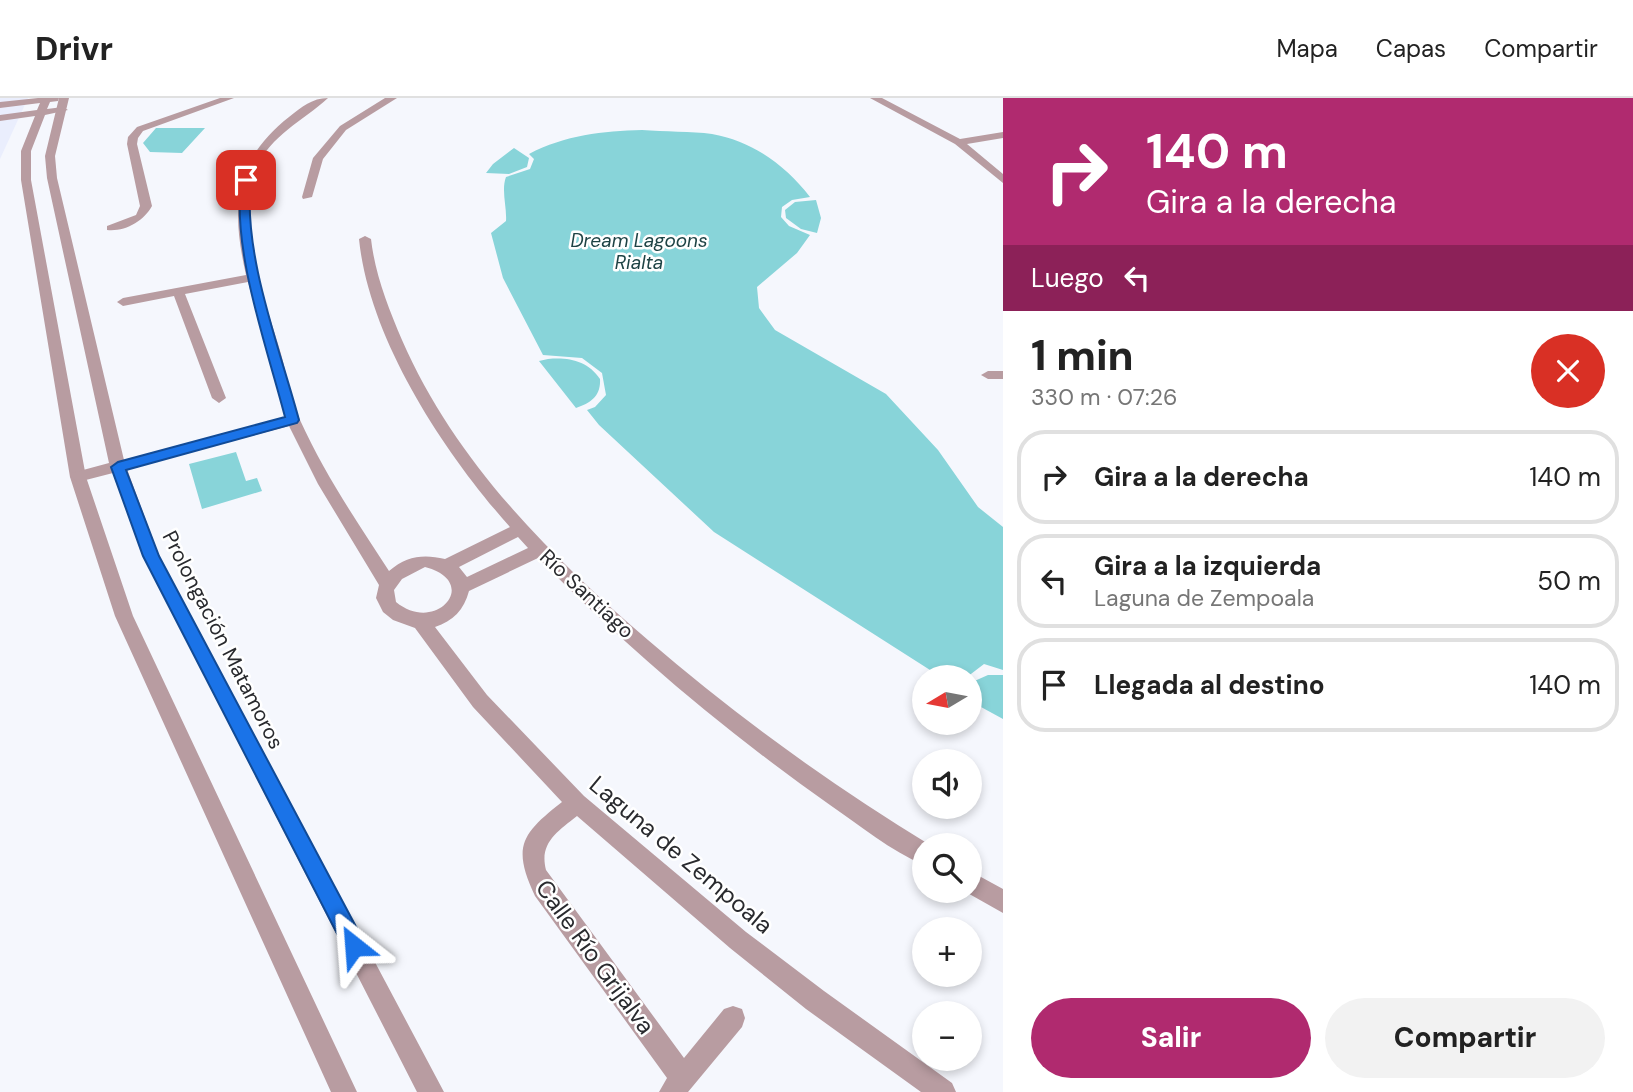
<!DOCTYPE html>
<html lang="es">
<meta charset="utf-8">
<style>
body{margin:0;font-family:"DM Sans",sans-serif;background:#f2f2f2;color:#222;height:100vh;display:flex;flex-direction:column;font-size:26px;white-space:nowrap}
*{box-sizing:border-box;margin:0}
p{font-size:23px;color:#767676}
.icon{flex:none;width:38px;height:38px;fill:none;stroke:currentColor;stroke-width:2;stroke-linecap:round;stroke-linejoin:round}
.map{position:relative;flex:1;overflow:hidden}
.side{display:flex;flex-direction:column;background:#fff;width:630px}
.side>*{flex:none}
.guide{background:#b02a6f;color:#fff;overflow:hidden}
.needle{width:46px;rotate:260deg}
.buttons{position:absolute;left:912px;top:567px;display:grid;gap:14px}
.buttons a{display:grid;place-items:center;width:70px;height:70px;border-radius:50%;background:#fff;box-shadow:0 4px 10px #0003;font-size:35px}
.pin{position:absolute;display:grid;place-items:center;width:60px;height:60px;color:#fff;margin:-30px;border-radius:14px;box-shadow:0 4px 10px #0006}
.me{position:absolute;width:77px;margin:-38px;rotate:332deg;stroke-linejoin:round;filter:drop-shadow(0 0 5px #0008)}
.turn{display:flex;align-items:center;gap:24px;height:147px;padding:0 28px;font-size:32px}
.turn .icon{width:91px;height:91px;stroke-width:2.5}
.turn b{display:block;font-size:49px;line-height:60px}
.then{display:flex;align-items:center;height:66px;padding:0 28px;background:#0003;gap:14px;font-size:26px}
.round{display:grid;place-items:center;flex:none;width:74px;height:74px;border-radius:37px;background:#f2f2f2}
.head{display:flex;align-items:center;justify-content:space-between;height:119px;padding:0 28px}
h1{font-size:42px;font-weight:800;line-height:52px}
.cta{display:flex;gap:14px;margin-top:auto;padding:14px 28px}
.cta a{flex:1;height:80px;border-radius:42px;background:#b02a6f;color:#fff;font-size:28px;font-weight:800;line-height:80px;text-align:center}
.cta a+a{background:#f2f2f2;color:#222}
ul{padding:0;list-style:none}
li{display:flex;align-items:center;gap:21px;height:94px;margin:0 14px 10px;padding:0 14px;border:4px solid #e0e0e0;border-radius:28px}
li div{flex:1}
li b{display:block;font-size:26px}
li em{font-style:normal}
header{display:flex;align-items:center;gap:42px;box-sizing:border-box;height:98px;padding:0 35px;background:#fff;border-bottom:2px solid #e0e0e0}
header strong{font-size:33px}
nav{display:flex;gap:38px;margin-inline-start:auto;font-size:24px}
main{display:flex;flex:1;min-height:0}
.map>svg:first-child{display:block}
</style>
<header>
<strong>Drivr</strong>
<nav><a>Mapa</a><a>Capas</a><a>Compartir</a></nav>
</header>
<main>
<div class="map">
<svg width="1003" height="994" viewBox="0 0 1003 994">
<rect width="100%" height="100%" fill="#f5f7fd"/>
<path fill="#eaeefd" d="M0,0H28L0,61Z"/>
<path fill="#88d4d9" d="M156,30H205L182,55L150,54L143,45Z
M642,32C664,34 692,33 712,36C753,43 786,68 810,99L792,102L782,109L781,119L789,128L810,137L797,155L757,189L759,210L775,232L886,296L938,352L978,409L1003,429V572L984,566L967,579H941L714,434L599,327L587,312L595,309L606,297L602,275L582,260L543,257L503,180L491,135L506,123C507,109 501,92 506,79L530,71L534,61L529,56C565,37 603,33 642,32Z
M514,50L529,60L527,69L509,76L486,75L493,66Z
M816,102L821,120L817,135L801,131L786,120L785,112L795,104Z
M548,261C569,259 588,263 600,281C601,298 591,305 576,310L539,263Z
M236,354L246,383L257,380L262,393L202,411L189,366Z
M988,577H1003V621L970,603V585Z"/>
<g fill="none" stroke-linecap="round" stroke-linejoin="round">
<path fill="#b89ca1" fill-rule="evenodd" d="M38,0H59L58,3L50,4L47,11L63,9L68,12L45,17L31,53V82L86,379L133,518L357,994H331L115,518L70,379L21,82V53L35,18L0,23V17L37,12L40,5L0,10V4Z
M385,0H397L346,32L323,61L312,99L303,101L302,99L313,60L340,28Z
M1003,273V281H988L981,277L988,273Z"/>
<path fill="#b89ca1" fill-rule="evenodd" d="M59,0H69L55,58L57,80L124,362L285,319L248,184L185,196L226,300L219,305L212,300L174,198L123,208L117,204L123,200L246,177C231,111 233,63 289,19C302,9 312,0 328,0C303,23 271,37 256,70C232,123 266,203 281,256C287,278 291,301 300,322C324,375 357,424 389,473C407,458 423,456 445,461L510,429C444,355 369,241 359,141L365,138L371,141C375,176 388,209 402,242C455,363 549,457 648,542C736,618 830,686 930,747H924V767C891,753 859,727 830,707C725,633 628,551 538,460L469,493C464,512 453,523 435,529L487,597L584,698L746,834L824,893L952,985L956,994H921L806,911L730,850L577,718C557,734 539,745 546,772L684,960L724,911L733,908L742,911L745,920L742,929L688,994H659L667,980L535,798C512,749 521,736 562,704L473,609L415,530L393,522L383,514L376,500L379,487L318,386L289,328L127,371L159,458L444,994H417L143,458L113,375L78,384L70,379L72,375L109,365L47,80L45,58ZM518,439L528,450L467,479L459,469ZM425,469C482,484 436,537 396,504L394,492L402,481Z
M220,0H234L143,33L138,40L137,46L152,108C144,123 125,134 107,132V128L136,117L140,108L127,46L128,39L137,29Z
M870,0H882L960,41L1003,34V40L967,46L1003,76V85L955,46Z
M970,773L1003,791V815L964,793H970Z"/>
</g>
<path fill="#1a73e8" stroke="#114b97" stroke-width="2" d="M246,80L251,82C242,154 280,251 299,322L297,325L126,372L159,458L362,840L365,848L362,855L354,858L347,855L143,458L111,369L118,364L285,319C267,249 232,154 241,82Z"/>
<g text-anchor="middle" stroke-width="5" stroke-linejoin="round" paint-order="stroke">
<g font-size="19" font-style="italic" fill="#1e4345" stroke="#fff">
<text x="639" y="149">Dream Lagoons<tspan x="639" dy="22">Rialta</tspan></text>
</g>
<g font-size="21" fill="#292a2e" stroke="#fff">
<text transform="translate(587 496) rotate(43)" y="7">Río Santiago</text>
<text transform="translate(223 542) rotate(63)" y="7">Prolongación Matamoros</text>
</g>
<g font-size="24" fill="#292a2e" stroke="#fff">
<text transform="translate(681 757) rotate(40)" y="8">Laguna de Zempoala</text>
<text transform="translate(595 859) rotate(54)" y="8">Calle Río Grijalva</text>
</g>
</g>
</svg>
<div class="buttons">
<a><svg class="needle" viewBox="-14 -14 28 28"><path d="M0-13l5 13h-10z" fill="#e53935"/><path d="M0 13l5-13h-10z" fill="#767676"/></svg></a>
<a><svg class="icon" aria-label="sound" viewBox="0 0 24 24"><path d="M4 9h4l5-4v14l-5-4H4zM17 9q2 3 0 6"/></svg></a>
<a><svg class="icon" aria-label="search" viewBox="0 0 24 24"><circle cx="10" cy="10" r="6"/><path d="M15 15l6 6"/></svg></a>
<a>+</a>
<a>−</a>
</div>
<div class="pin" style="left:246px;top:82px;background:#d93025"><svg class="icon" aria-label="arrive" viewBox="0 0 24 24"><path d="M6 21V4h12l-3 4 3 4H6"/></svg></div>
<svg class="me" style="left:354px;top:848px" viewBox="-20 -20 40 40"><path d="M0-17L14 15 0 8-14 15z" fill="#1a73e8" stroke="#fff" stroke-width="4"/></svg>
</div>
<section class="side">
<div class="guide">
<div class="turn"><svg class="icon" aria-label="right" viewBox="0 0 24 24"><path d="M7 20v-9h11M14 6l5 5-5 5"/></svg><div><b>140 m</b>Gira a la derecha</div></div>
<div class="then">Luego<svg class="icon" aria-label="left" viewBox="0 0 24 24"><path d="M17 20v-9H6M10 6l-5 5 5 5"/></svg></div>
</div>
<div class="head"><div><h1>1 min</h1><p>330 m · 07:26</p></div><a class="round" style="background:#d93025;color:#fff"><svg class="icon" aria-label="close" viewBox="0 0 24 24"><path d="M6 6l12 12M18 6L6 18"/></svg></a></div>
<ul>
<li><svg class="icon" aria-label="right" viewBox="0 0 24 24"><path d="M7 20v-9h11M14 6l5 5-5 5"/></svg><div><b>Gira a la derecha</b></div><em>140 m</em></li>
<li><svg class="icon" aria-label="left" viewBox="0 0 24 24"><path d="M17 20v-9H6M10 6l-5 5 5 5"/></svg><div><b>Gira a la izquierda</b><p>Laguna de Zempoala</p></div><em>50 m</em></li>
<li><svg class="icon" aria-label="arrive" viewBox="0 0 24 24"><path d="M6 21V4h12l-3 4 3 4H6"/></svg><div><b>Llegada al destino</b></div><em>140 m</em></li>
</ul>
<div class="cta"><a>Salir</a><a>Compartir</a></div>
</section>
</main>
